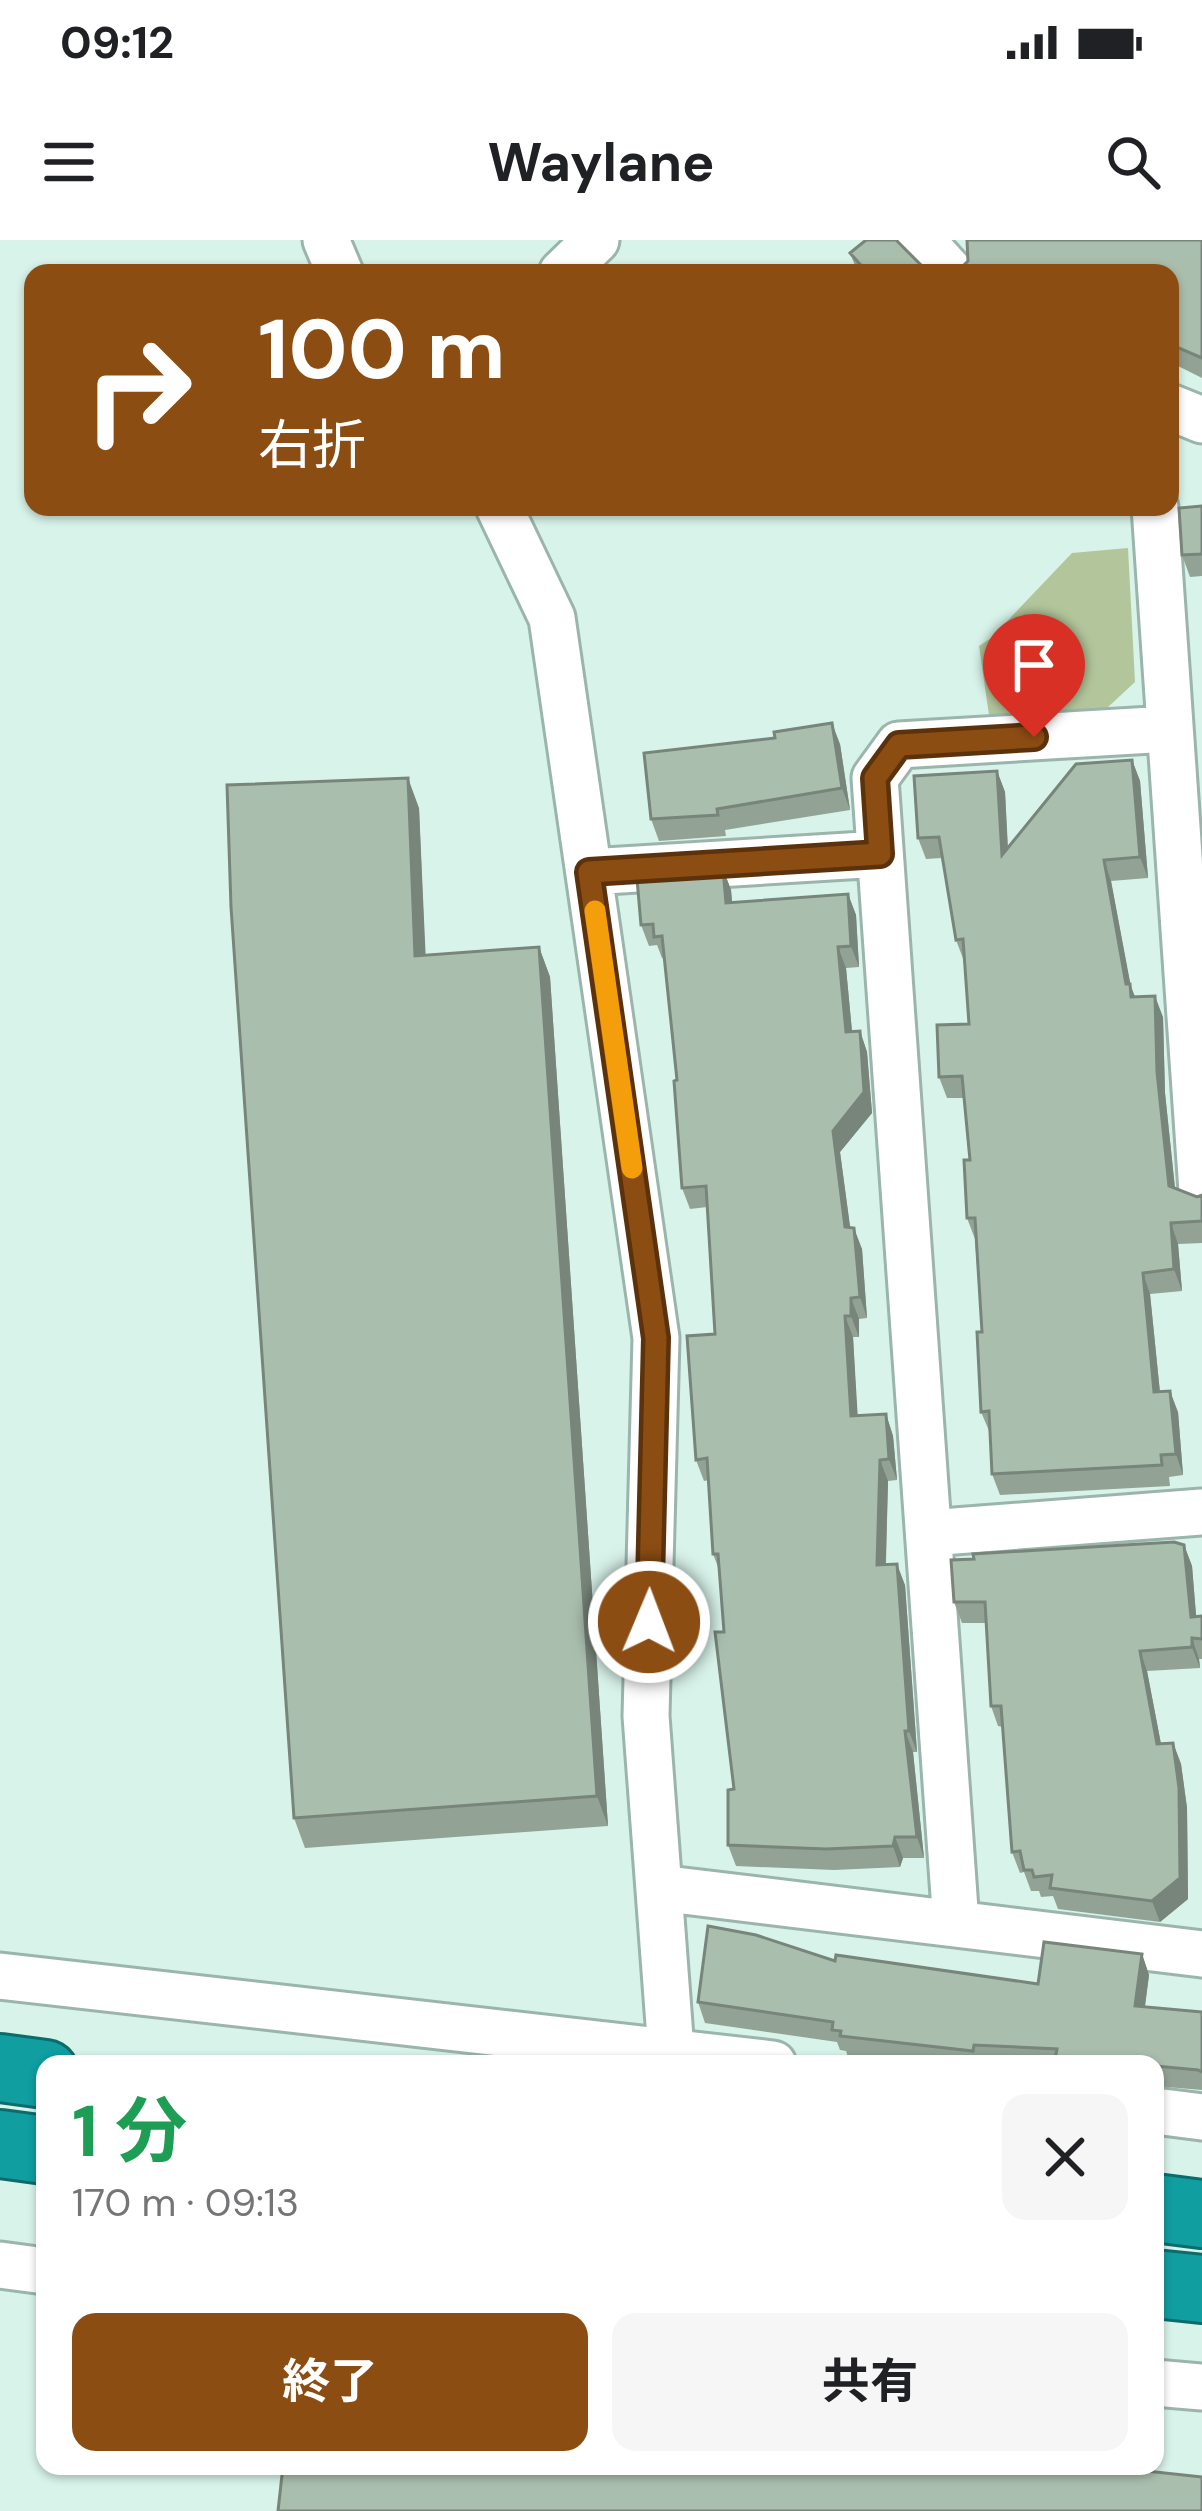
<!DOCTYPE html>
<html lang="ja">
<meta charset="utf-8">
<style>
body{margin:0;font-family:"DM Sans","Noto Sans JP",sans-serif;background:#f6f6f6;color:#202124;height:100vh;display:flex;flex-direction:column;font-size:45px;white-space:nowrap}
*{box-sizing:border-box;margin:0}
p{font-size:39px;color:#757577}
.icon{flex:none;width:66px;height:66px;fill:none;stroke:currentColor;stroke-width:2;stroke-linecap:round;stroke-linejoin:round}
.map{position:relative;flex:1;overflow:hidden}
.drawer{position:absolute;left:36px;top:1815px;width:1128px;height:420px;display:flex;flex-direction:column;background:#fff;border-radius:24px;box-shadow:0 3px 9px #0004}
.drawer>*{flex:none}
.hud{position:absolute;left:24px;top:24px;width:1155px;height:252px;border-radius:24px;box-shadow:0 3px 9px #0004;background:#8c4d13;color:#fff;overflow:hidden}
.pin{position:absolute;display:grid;place-items:center;width:102px;height:102px;color:#fff;margin:-123px -51px;border-radius:50% 50% 50% 0;rotate:-45deg;box-shadow:0 0 12px #0007}
.pin .icon{rotate:45deg}
.me{position:absolute;width:132px;margin:-66px;rotate:1deg;stroke-linejoin:round;filter:drop-shadow(0 0 9px #0008)}
.turn{display:flex;align-items:center;gap:42px;height:252px;padding:0 36px;font-size:54px}
.turn .icon{width:156px;height:156px;stroke-width:2.5}
.turn b{display:block;font-size:84px;line-height:102px}
.round{display:grid;place-items:center;flex:none;width:126px;height:126px;border-radius:24px;background:#f6f6f6}
.summary{display:flex;align-items:center;justify-content:space-between;height:204px;padding:0 36px}
h1{font-size:72px;font-weight:700;line-height:90px;color:#1e9e55}
.cta{display:flex;gap:24px;margin-top:auto;padding:24px 36px}
.cta a{flex:1;height:138px;border-radius:24px;background:#8c4d13;color:#fff;font-size:48px;font-weight:700;line-height:138px;text-align:center}
.cta a+a{background:#f6f6f6;color:#202124}
.status{display:flex;justify-content:space-between;align-items:center;height:84px;padding:0 60px;background:#fff;direction:ltr}
.status svg{height:33px;fill:currentColor}
header{display:flex;justify-content:space-between;align-items:center;height:156px;padding:0 36px;background:#fff;font-size:54px;font-weight:700}
.map>svg:first-child{display:block}
</style>
<div class="status"><b>09:12</b><svg viewBox="0 0 49 12"><path d="M0 12V9h3v3zM5 12V6h3v6zM10 12V3h3v9zM15 12V0h3v12zM26 1h20v11H26zM47 4h2v5h-2z"/></svg></div>
<header><svg class="icon" aria-label="menu" viewBox="0 0 24 24"><path d="M4 6h16M4 12h16M4 18h16"/></svg>Waylane<svg class="icon" aria-label="search" viewBox="0 0 24 24"><circle cx="10" cy="10" r="6"/><path d="M15 15l6 6"/></svg></header>
<div class="map">
<svg width="1202" height="2271" viewBox="0 0 1202 2271">
<rect width="100%" height="100%" fill="#d8f3ea"/>
<path fill="#b3c69b" d="M1128,308L1135,442L1107,468L989,475L979,406L991,398L1072,313Z"/>
<g fill="none" stroke-linecap="round" stroke-linejoin="round">
<defs>
<path id="street" d="M326,0L340,33
M921,0L951,33
M562,33L596,0
M1170,167L1202,180
M499,267L552,378L656,1098L646,1476L671,1811
M1155,267L1202,951
M589,632L880,614
M929,1293L1202,1272
M659,1648L1202,1714
M956,1684L875,538L899,505L1169,489
M0,1736L773,1824
M1155,1871L1202,1877
M0,2025L45,2031
M1155,2143L1202,2147"/>
<path id="highway" d="M0,1828L45,1834
M0,1904L45,1910
M1155,1968L1202,1974
M1155,2044L1202,2049"/>
</defs>
<use href="#street" stroke="#9bb5ad" stroke-width="51"/>
<use href="#highway" stroke="#0c6c6c" stroke-width="72"/>
<use href="#street" stroke="#fff" stroke-width="45"/>
<use href="#highway" stroke="#109ea1" stroke-width="66"/>
</g>
<path fill="#92a396" d="M1202,0V138L1170,122V33Z
M850,13L923,29L929,33H858Z
M1202,266V336L1190,337L1182,315Z
M840,504L850,570L725,590L726,596L659,601L651,579Z
M1132,520L1140,541L1148,638L1111,641L1130,744L1135,757L1163,777L1165,853L1175,948L1197,957L1202,955V1003L1178,1004L1182,1051L1150,1054L1160,1152L1178,1172L1183,1235L1169,1237L1170,1246L1000,1255L992,1234L990,1193L981,1172L982,1092L975,999L967,978L970,920L964,858H947L939,837L969,784L964,721L956,700L942,618L926,619L918,598L997,531L1005,552L1008,607Z
M419,568L425,715L539,707L550,737L608,1586L305,1608L294,1578Z
M723,629L731,650L732,662L848,654L856,675L859,727L846,728L852,791H860L867,812L872,873L840,912L850,988L862,1009L867,1078L859,1079V1097H853L857,1176L886,1174L893,1196L897,1240L888,1241L886,1324L905,1345L917,1512H913L924,1618H903L900,1627L834,1630L736,1626L728,1605L734,1549L720,1332L713,1314L709,1240L704,1241L696,1220L715,1094L707,967L690,969L682,948L677,840L664,718H662L657,705L649,706L641,685Z
M1184,1305L1192,1326L1196,1377L1202,1376V1419H1199L1200,1428L1147,1431L1161,1504L1173,1503L1181,1524L1187,1568L1188,1659L1160,1682L1058,1669L1053,1656L1041,1657L1039,1651H1031L1024,1632L1020,1633L1012,1612L1003,1487L998,1486L991,1466L986,1383H962L954,1362Z
M1142,1714L1149,1735L1145,1767L1202,1772V1850L1155,1846V1824H915L848,1817L846,1811L840,1810L837,1802L705,1783L698,1762L835,1721L1038,1744Z"/>
<path fill="#77857a" d="M832,483L840,504L850,570L842,548Z
M1132,520L1140,541L1148,638L1140,617Z
M997,531L1005,552L1009,636L1002,615Z
M408,538L419,568L427,746L415,716Z
M1104,620L1111,641L1131,747L1130,744L1138,765L1139,778L1126,744Z
M723,629L731,650L734,684L726,663Z
M848,654L856,675L859,727L851,706Z
M539,707L550,737L608,1586L597,1556Z
M838,707L846,728L854,813L846,792Z
M1155,756L1163,777L1165,853L1177,968L1169,946L1157,832Z
M860,791L867,812L872,873L840,912L853,1008L845,987L833,891Z
M1171,983L1178,1004L1182,1051L1174,1029Z
M854,988L862,1009L867,1078L860,1057Z
M1143,1033L1150,1054L1162,1173L1154,1152Z
M851,1058L859,1079V1097L851,1076Z
M845,1076L853,1097L859,1197L851,1176Z
M1170,1151L1178,1172L1183,1235L1176,1214Z
M886,1174L893,1196L897,1240L889,1219Z
M880,1220L888,1241L885,1346L877,1325Z
M1184,1305L1192,1326L1198,1398L1191,1377Z
M897,1324L905,1345L917,1512L909,1491Z
M1192,1398L1199,1419L1200,1428L1192,1407Z
M1140,1411L1147,1431L1165,1525L1157,1504Z
M905,1491L913,1512L924,1618L917,1597Z
M1173,1503L1181,1524L1187,1568L1188,1659L1160,1682L1152,1661Z
M895,1597L903,1618L900,1627L893,1606Z
M1142,1714L1149,1735L1142,1787L1135,1766Z"/>
<path fill="#aabeae" stroke="#77857a" stroke-width="3" d="M866,0H896L929,33H868L850,13Z
M967,0H1202V118L1170,104V33H956L968,21Z
M1202,266V314L1182,315L1179,268Z
M832,483L842,548L717,569L718,575L651,579L644,513L775,498L774,492Z
M1132,520L1140,617L1104,620L1126,744H1130L1131,757L1155,756L1157,832L1169,946L1197,957L1202,955V981L1171,983L1174,1029L1143,1033L1154,1152L1170,1151L1176,1214L1161,1215L1162,1225L992,1234L989,1171L981,1172L977,1092H982L975,978H967L964,920H970L962,836L939,837L937,785L969,784L963,699L956,700L939,597L918,598L914,536L997,531L1002,615L1076,524Z
M408,538L415,716L539,707L597,1556L294,1578L231,667L227,545Z
M723,629L726,663L848,654L851,706L838,707L846,792L860,791L864,852L833,891L845,987L854,988L860,1057L851,1058V1076H845L851,1176L886,1174L889,1219L880,1220L877,1325L897,1324L909,1491H905L917,1597H895L893,1606L826,1609L728,1605V1550L734,1549L715,1392H724L718,1314H713L707,1218L696,1220L687,1096L715,1094L706,946L682,948L674,841L677,840L662,696L654,697L653,684L641,685L637,639L657,637V633Z
M1174,1302L1184,1305L1191,1377L1202,1376V1399L1192,1398V1407L1140,1411L1157,1504L1173,1503L1179,1548L1180,1638L1152,1661L1050,1648L1052,1635L1034,1637L1032,1630H1024L1020,1611L1012,1612L1001,1466H991L985,1362H954L951,1320L974,1319L973,1314Z
M708,1686L756,1695L835,1721L836,1715L1038,1744L1044,1702L1142,1714L1135,1766L1202,1772V1832L1198,1830L1155,1826V1824H1122L1055,1819L1057,1809L974,1805L973,1811L840,1796L841,1791L832,1790L833,1782L698,1762Z
M283,2226H1100L1202,2237V2271H278Z"/>
<g fill="none" stroke-linecap="round" stroke-linejoin="round">
<defs>
<path id="route" d="M649,1382L656,1098L589,632L880,614L875,538L899,505L1034,497"/>
</defs>
<use href="#route" stroke="#5b320c" stroke-width="30"/>
<use href="#route" stroke="#8c4d13" stroke-width="21"/>
<path stroke="#f59e0b" stroke-width="21" d="M595,671L632,928"/>
</g>
</svg>
<div class="pin" style="left:1034px;top:497px;background:#d93025"><svg class="icon" aria-label="arrive" viewBox="0 0 24 24"><path d="M6 21V4h12l-3 4 3 4H6"/></svg></div>
<svg class="me" style="left:649px;top:1382px" viewBox="-20 -20 40 40"><circle r="17" fill="#8c4d13" stroke="#fff" stroke-width="3"/><path d="M0-11L8 9 0 5-8 9z" fill="#fff"/></svg>
<div class="hud">
<div class="turn"><svg class="icon" aria-label="right" viewBox="0 0 24 24"><path d="M7 20v-9h11M14 6l5 5-5 5"/></svg><div><b>100 m</b>右折</div></div>
</div>
<section class="drawer">
<div class="summary"><div><h1>1 分</h1><p>170 m · 09:13</p></div><a class="round"><svg class="icon" aria-label="close" viewBox="0 0 24 24"><path d="M6 6l12 12M18 6L6 18"/></svg></a></div>
<div class="cta"><a>終了</a><a>共有</a></div>
</section>
</div>
